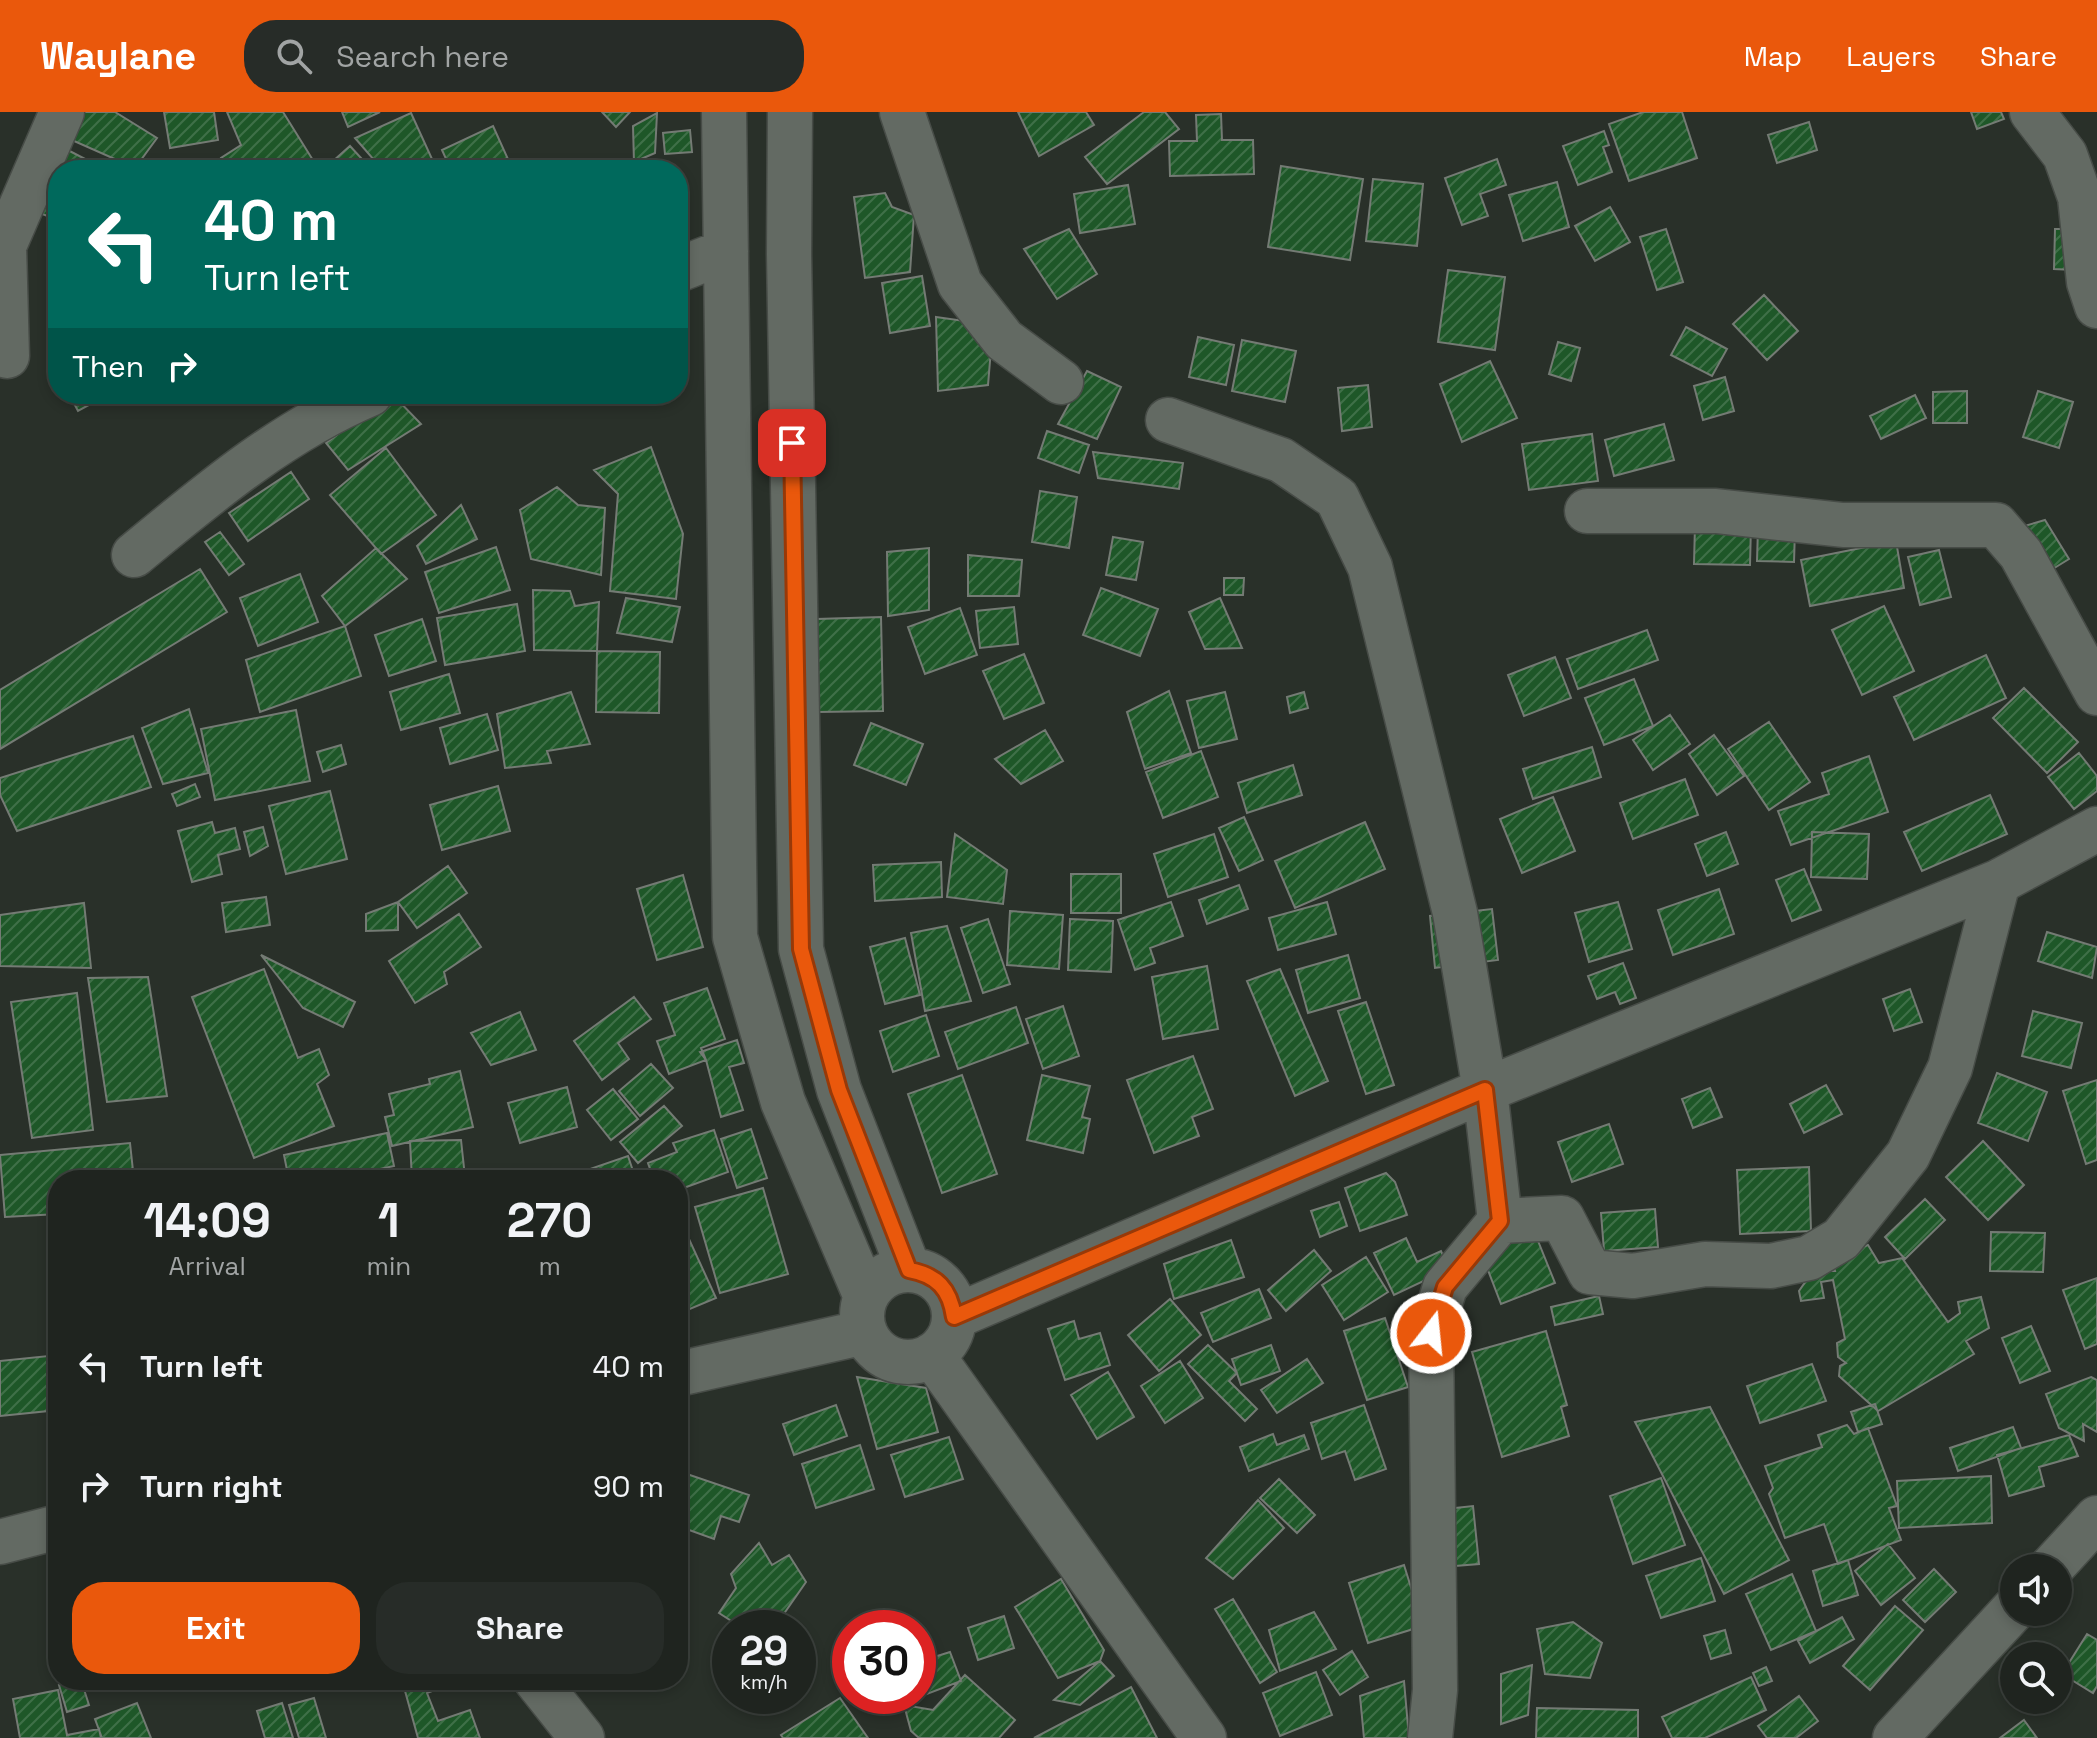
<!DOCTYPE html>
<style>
body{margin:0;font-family:"Space Grotesk",sans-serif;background:#272c28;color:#f1f3f6;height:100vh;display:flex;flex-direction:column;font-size:30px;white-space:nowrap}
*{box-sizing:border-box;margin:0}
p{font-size:26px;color:#a1a4a4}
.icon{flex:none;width:44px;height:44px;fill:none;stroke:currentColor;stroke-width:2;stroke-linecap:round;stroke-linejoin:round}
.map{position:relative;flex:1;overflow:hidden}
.drawer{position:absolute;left:48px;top:1058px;width:640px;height:520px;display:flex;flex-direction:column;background:#1f241f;border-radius:32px;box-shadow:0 4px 12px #0003,0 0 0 2px #3c413d}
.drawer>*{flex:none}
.hud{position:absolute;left:48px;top:48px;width:640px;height:244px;border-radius:32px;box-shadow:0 4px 12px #0003,0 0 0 2px #3c413d;background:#00695c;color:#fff;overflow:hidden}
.tools{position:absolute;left:2000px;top:1442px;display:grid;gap:16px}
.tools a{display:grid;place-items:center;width:72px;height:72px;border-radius:50%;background:#1f241f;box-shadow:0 4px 12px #0003,0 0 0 2px #3c413d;font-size:40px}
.speed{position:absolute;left:712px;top:1498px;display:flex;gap:16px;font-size:40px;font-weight:700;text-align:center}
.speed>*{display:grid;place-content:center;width:104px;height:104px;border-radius:50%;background:#1f241f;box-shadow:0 4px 12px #0003,0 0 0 2px #3c413d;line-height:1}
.speed small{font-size:20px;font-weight:400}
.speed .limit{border:12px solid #d22;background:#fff;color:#111}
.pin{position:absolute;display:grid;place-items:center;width:68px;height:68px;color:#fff;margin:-34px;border-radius:16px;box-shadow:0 4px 12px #0006}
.me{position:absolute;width:88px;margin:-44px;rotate:16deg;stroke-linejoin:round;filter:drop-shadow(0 0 6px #0008)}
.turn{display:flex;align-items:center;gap:28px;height:168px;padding:0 24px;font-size:36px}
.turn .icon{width:104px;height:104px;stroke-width:2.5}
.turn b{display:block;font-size:56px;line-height:68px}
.then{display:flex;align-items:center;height:76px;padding:0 24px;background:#0003;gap:16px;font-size:30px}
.eta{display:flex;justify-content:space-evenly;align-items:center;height:136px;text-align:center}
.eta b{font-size:48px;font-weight:800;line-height:56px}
.button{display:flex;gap:16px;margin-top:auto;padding:16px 24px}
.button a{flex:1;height:92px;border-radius:32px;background:#ea580c;color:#fff;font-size:32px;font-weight:800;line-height:92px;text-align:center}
.button a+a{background:#272c28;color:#f1f3f6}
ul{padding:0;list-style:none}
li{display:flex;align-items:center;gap:24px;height:120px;padding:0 24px}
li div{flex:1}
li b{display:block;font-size:30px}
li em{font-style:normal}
header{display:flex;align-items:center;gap:48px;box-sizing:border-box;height:112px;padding:0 40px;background:#ea580c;color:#fff}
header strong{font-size:38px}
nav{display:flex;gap:44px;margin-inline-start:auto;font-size:28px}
.search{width:560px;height:72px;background:#272c28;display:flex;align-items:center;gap:20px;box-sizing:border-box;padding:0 28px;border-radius:32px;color:#a1a4a4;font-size:30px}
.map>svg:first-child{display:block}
</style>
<header>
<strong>Waylane</strong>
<div class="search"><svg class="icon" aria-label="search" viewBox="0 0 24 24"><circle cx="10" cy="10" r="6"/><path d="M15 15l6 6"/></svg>Search here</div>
<nav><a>Map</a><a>Layers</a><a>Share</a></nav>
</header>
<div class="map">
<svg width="2097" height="1626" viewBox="0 0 2097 1626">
<defs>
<pattern id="building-hatch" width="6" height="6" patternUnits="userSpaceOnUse" patternTransform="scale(2)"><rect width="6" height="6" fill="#1e5728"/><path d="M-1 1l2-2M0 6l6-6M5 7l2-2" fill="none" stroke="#3f7048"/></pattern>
</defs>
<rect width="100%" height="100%" fill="#293029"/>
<path fill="url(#building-hatch)" stroke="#747b74" stroke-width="2" d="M79,0H115L157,26L135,56L65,25Z
M164,0H214L218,28L170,36Z
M227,0H283L316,53L306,58H226L221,46L241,33Z
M342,0H380L348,15Z
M602,0H630L616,15Z
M1018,0H1086L1094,13L1039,44Z
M1144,0H1165L1179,17L1107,72L1085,45Z
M1643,0H1682L1697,46L1629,69L1609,12Z
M1971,0H2001L2004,7L1977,17Z
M411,1L437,58H393L374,48L355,26Z
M657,1L655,41L634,50L633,14Z
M1221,2L1222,28H1253L1254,62L1170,64L1169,29H1197L1196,3Z
M1809,10L1817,38L1777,51L1768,23Z
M493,14L512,56L451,58L442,38Z
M690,18L692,40L665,42L663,21Z
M1604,19L1609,33L1603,35L1612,60L1578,73L1563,34Z
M58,33L89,49L84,58H58Z
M350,34L372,58H323Z
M1497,47L1506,73L1480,82L1488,104L1462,113L1445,66Z
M1281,54L1363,67L1350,148L1268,135Z
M1373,67L1423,72L1417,134L1366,129Z
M40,68L58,73V108L29,97Z
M1557,70L1569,115L1523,129L1509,83Z
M1128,73L1135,112L1080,121L1074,82Z
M885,81L892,95L914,103L910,160L865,166L854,85Z
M1610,95L1630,130L1595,149L1575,114Z
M1069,117L1097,162L1057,187L1024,137Z
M1666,117L1683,170L1657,178L1640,125Z
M2055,117H2075L2074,158L2054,157Z
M1448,158L1505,165L1495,238L1438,230Z
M922,164L930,214L890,221L882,171Z
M1764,183L1798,219L1767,248L1733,212Z
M936,205L993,213L988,273L938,279Z
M1686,215L1727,237L1712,264L1671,243Z
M1198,225L1234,233L1226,273L1189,265Z
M1242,228L1296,239L1285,290L1232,279Z
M1558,230L1580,236L1571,269L1549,262Z
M1490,249L1517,306L1462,330L1440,272Z
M1087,259L1121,275L1097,327L1058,312Z
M1725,265L1734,299L1703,308L1694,274Z
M1368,273L1372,315L1342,319L1338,276Z
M1967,279V311H1933V280Z
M2038,279L2073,290L2059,336L2023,325Z
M69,282H109L78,299Z
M392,282L421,312L348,358L326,331Z
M1915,283L1926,306L1881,327L1870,304Z
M1664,312L1674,348L1614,364L1605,328Z
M1047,319L1089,333L1079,361L1038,346Z
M1592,322L1598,369L1529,378L1522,332Z
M651,335L683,422L676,487L610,479L618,382L594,358Z
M386,336L436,403L381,442L330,383Z
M1093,340L1183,351L1179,377L1098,366Z
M291,360L309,387L248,429L229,401Z
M557,375L578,393L605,396L601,463L531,447L520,398Z
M1040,379L1077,385L1069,436L1032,430Z
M461,393L477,427L426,452L417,434Z
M2045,408L2069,447L2043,463L2014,417Z
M1695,413H1751L1750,453L1694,452Z
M1758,416L1795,417L1794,450L1757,449Z
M220,420L244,452L229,463L205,430Z
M1113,425L1143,430L1136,468L1106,463Z
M1896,429L1904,476L1810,494L1801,448Z
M496,435L510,478L439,501L425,460Z
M376,436L407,467L345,514L322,484Z
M929,436V498L888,504L887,440Z
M1939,438L1951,485L1920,493L1908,445Z
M968,443L1022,448L1019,484H968Z
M200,457L227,500L0,637V578Z
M300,462L318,510L258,534L240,486Z
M1224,466H1244L1243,483H1224Z
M1101,476L1158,497L1140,544L1083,523Z
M533,478L570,479L575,494L599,490L597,539L534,538Z
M626,486L680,495L672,530L617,521Z
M1220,486L1242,536L1205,537L1189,500Z
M517,492L525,539L445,553L437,506Z
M1884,494L1914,559L1862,583L1832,518Z
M1014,495L1018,532L980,536L976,499Z
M960,496L977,543L925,562L908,515Z
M881,505L883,599L818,600L817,507Z
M422,507L436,549L389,564L375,523Z
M345,514L361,564L260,600L246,548Z
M1647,518L1658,548L1578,577L1567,547Z
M597,539L660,540L659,601L596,600Z
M1024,542L1044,591L1004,607L983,559Z
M1986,543L2006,586L1914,628L1894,585Z
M1555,545L1571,586L1524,604L1508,563Z
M449,562L460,601L401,618L390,580Z
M1634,567L1653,614L1604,633L1585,586Z
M2024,576L2078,630L2047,661L1993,606Z
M1169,579L1191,641L1145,657L1127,600Z
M571,580L590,632L547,639L551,651L505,656L497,602Z
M1225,580L1237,627L1199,636L1187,589Z
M1304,580L1308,596L1290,601L1287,585Z
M189,597L208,661L163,672L142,616Z
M296,598L310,669L215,688L201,617Z
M487,602L498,638L450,652L440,616Z
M1670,603L1690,632L1653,658L1633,628Z
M1769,610L1810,670L1769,698L1728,637Z
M871,611L923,632L906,673L854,653Z
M1045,618L1063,649L1021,672L995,647Z
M1714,623L1744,664L1717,683L1689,642Z
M133,624L151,675L17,719L0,683V666Z
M341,633L346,652L323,660L317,640Z
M1592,635L1601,665L1533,687L1523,657Z
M1201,639L1218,685L1163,706L1146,660Z
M2079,641L2097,664V679L2074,697L2048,665Z
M1869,644L1888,700L1791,733L1778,699L1829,682L1822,661Z
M1293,653L1302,683L1247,701L1238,671Z
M1685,667L1698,703L1633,727L1620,691Z
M195,672L200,685L177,694L172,682Z
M498,674L510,719L442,738L430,693Z
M330,679L347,747L286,762L269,694Z
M1990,683L2007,722L1922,759L1904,720Z
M1553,685L1575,739L1522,761L1500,707Z
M1244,705L1263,748L1239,759L1219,716Z
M212,710L215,721L235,716L240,737L218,743L222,762L192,770L178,719Z
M1365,710L1385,757L1295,796L1275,749Z
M263,715L268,734L250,744L244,720Z
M1726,720L1738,752L1707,764L1695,732Z
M1812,720L1869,722L1867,767L1811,765Z
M955,722L1007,758L1003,792L947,785Z
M1214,722L1228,765L1168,785L1154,742Z
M941,750L942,785L875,789L873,753Z
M448,754L467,781L417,816L398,790Z
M1804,757L1821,798L1792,809L1776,768Z
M1071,762H1121V801H1071Z
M683,763L703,835L657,848L637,777Z
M1239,773L1248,797L1207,812L1199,788Z
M1719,777L1734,822L1673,843L1658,798Z
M266,785L270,813L226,820L222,791Z
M398,790V818L366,819V802Z
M1171,790L1183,824L1150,836L1155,851L1135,858L1118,808Z
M1327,790L1336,822L1278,838L1269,806Z
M1618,790L1632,837L1589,850L1575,801Z
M84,791L91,856L0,854V803Z
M1492,797L1498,848L1435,856L1430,804Z
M1010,799L1063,803L1059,857L1007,853Z
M459,802L481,835L444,860L447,872L415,891L389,849Z
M988,807L1010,872L983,881L961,816Z
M1070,807L1113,809L1111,860L1068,858Z
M947,814L971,889L925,899L911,821Z
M2047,820L2097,835L2092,866L2038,849Z
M905,826L920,883L885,892L870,835Z
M261,843L355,890L343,915L303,896Z
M1348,843L1360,886L1308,901L1296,858Z
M1623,851L1636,886L1620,892L1615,880L1597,887L1588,864Z
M1207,854L1218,917L1163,927L1152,865Z
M264,857L298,946L319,937L329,963L317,972L334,1014L254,1046L192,885Z
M1280,857L1328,969L1295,984L1247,869Z
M148,865L167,984L107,990L88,866Z
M707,876L725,927L701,936L706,948L669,962L657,929L675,923L664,891Z
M1910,877L1922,910L1894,919L1883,887Z
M77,881L93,1018L32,1026L11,890Z
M634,885L651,907L618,931L629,947L602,968L574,929Z
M1366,890L1394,973L1366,982L1338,899Z
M1063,894L1079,944L1043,957L1026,907Z
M1016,895L1028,931L958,957L945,920Z
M2033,899L2082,911L2071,956L2022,944Z
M520,900L536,938L491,953L471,921Z
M926,903L939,944L893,960L880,919Z
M737,928L744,951L729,955L743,998L721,1005L706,948L700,940Z
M1193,944L1213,997L1192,1005L1199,1024L1154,1041L1127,968Z
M651,952L673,976L640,1004L619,979Z
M460,959L473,1015L392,1034L385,1005L394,1003L389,982L430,972L429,967Z
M1997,961L2047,980L2028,1029L1978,1011Z
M962,963L997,1062L942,1081L908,982Z
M1042,963L1090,974L1082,1005L1090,1007L1083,1041L1027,1028Z
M2097,968V1048L2086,1052L2063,979Z
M1826,973L1842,1002L1804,1021L1790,992Z
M567,975L577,1015L520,1031L508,991Z
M1710,976L1722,1005L1693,1016L1682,987Z
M613,977L638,1007L611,1028L587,998Z
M664,994L682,1014L638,1051L620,1030Z
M1609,1012L1623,1052L1572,1070L1558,1030Z
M751,1017L767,1066L737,1076L721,1027Z
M714,1018L728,1060L678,1078V1068H654L648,1051L677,1040L673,1031Z
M387,1021L394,1054L329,1068H289L284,1043Z
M461,1028L465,1065L412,1068L410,1029Z
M1983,1029L2024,1073L1988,1108L1946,1065Z
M130,1031L134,1068H58V1102L5,1105L0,1043Z
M628,1044L636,1068H591L587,1058Z
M1809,1055L1811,1119L1740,1122L1737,1058Z
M1386,1061L1395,1070L1407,1103L1360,1119L1345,1076Z
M763,1076L788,1162L720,1181L695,1095Z
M1925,1087L1945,1108L1905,1147L1885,1125Z
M1339,1090L1347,1114L1320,1125L1311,1099Z
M1655,1097L1658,1135L1604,1139L1601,1101Z
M683,1114L716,1186L685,1199L678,1184V1116Z
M1534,1119L1555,1171L1501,1192L1481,1140Z
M1991,1120L2045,1121L2043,1160L1990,1159Z
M1406,1126L1417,1150L1441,1139L1449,1157L1394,1183L1374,1141Z
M1231,1128L1244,1165L1174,1187L1164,1152Z
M1868,1133L1879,1151L1902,1146L1948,1210L1960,1201L1958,1190L1981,1185L1989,1216L1966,1229L1974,1242L1878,1299L1839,1264L1840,1254L1846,1251L1838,1245L1837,1231L1845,1227L1833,1168L1821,1170L1824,1186L1801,1189L1799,1179L1808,1166L1826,1159H1835L1833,1152L1844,1141Z
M1314,1138L1331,1159L1286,1199L1268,1178Z
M1366,1145L1388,1180L1344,1208L1322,1173Z
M2097,1166V1232L2085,1237L2063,1178Z
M1259,1177L1271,1206L1213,1230L1201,1201Z
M1599,1184L1603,1202L1555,1213L1551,1195Z
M1170,1187L1201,1223L1159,1259L1128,1223Z
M1385,1206L1408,1275L1367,1288L1344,1219Z
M1074,1209L1079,1227L1100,1221L1110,1253L1065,1268L1048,1217Z
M2031,1214L2050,1259L2020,1271L2002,1226Z
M1546,1219L1567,1293L1561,1295L1569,1324L1502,1345L1472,1240Z
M1208,1233L1237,1261L1229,1269L1257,1297L1245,1309L1188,1252Z
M1271,1233L1280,1259L1241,1273L1232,1247Z
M58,1243V1298L0,1304V1249Z
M1307,1247L1323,1271L1277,1301L1261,1278Z
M1180,1249L1203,1286L1165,1311L1141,1274Z
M1812,1252L1826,1289L1760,1311L1747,1274Z
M1108,1260L1134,1305L1097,1327L1071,1283Z
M857,1265L926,1276L938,1320L877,1337Z
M2091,1265L2097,1268V1320L2083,1312L2084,1329L2059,1316L2046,1282Z
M1875,1292L1882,1312L1858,1320L1851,1300Z
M836,1293L847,1324L794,1343L783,1312Z
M1364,1293L1386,1357L1355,1368L1345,1339L1322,1347L1311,1311Z
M1710,1295L1789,1448L1724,1482L1635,1310Z
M1847,1313L1854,1322L1868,1316L1897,1394L1889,1396L1901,1428L1838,1452L1824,1412L1785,1426L1769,1382L1773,1376L1765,1354L1822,1335L1818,1323Z
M2013,1315L2021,1336L1958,1359L1950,1336Z
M1273,1322L1277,1333L1304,1323L1309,1337L1249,1359L1240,1335Z
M2069,1323L2078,1344L2039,1355L2044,1374L2009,1384L1997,1343Z
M949,1325L963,1367L905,1385L891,1343Z
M860,1333L874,1377L816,1396L802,1352Z
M678,1359L749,1383L739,1410L721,1404L714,1427L678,1414Z
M1991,1364L1992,1411L1899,1416L1897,1369Z
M1661,1366L1685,1433L1633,1452L1610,1384Z
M1279,1367L1315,1403L1297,1421L1260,1386Z
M1258,1388L1284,1416L1233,1467L1206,1446Z
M1473,1394L1479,1452L1443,1455L1437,1398Z
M759,1431L772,1453L789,1443L806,1470L774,1516H733L736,1512L719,1501L736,1476L731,1462Z
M1888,1432L1915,1466L1881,1493L1855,1459Z
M1701,1446L1715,1489L1661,1506L1646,1464Z
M1848,1448L1858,1483L1823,1494L1813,1459Z
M1404,1453L1423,1514L1368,1531L1349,1471Z
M1934,1457L1956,1480L1925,1510L1903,1488Z
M1792,1462L1816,1519L1771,1538L1746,1482Z
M1061,1467L1104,1538L1100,1549L1058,1566L1015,1495Z
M1233,1487L1277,1560L1260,1571L1215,1497Z
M1895,1494L1923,1518L1870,1578L1843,1554Z
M1314,1500L1336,1537L1280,1559L1269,1518Z
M1004,1504L1014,1536L978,1548L968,1516Z
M1842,1505L1854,1527L1810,1551L1798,1529Z
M1573,1510L1602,1531L1590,1566L1545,1562L1537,1517Z
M1725,1518L1731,1541L1711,1547L1704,1524Z
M2087,1522L2097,1528V1574L2093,1581L2062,1562Z
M1352,1539L1368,1565L1340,1583L1323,1558Z
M950,1540L961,1569L911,1588L909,1584H918V1550Z
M1100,1549L1114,1564L1080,1593L1054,1588Z
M1532,1553L1528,1603L1501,1612V1562Z
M1766,1555L1772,1569L1759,1574L1753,1561Z
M1316,1560L1332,1603L1280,1624L1263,1581Z
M965,1563L1015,1608L999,1626H919L911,1619L904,1593L933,1598Z
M1751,1565L1766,1598L1705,1626H1672L1662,1605Z
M81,1568L89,1593L67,1600L59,1573Z
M402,1568H460L427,1581L438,1609L470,1598L480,1626H418Z
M1404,1569L1409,1626H1364L1360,1584Z
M1131,1575L1157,1626H1034Z
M58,1578L67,1623L99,1617L101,1626H20L13,1587Z
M1799,1584L1818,1609L1796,1626H1767L1758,1614Z
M314,1586L326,1626H299L289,1593Z
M840,1586L868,1626H783L781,1623Z
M137,1591L151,1626H102L95,1607Z
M282,1591L293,1626H265L257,1599Z
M1537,1596L1638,1598V1626H1536Z
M2024,1608L2037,1626H2000Z"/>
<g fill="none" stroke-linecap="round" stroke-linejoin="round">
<defs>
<path id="street" d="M724,0L735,825L783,990L866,1185
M790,0L789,142L801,837L839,978L909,1158
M902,0L960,172L1004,228L1061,270
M2032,0L2065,43L2080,85L2089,170L2097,194
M678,158L726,139
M7,244L4,134L62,0
M1168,308L1281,348L1337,386L1370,455L1455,801L1485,978L1500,1109L1445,1175L1431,1221L1435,1578L1430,1626
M1587,399H1716L1843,413H1996L2021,442L2097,581
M134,443C208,382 281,320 370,282
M1500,1109L1562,1106L1590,1160L1633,1164L1705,1152L1771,1154L1809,1146L1841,1127L1908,1043L1950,956L1998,770
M862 1204a46 46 0 1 1 92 0a46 46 0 1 1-92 0Z
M954,1205L1485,978L1998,770L2097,717
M932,1243L1204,1626
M678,1262L865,1220
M0,1430L58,1415
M2051,1456L2097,1406
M536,1568L582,1626
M1895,1626L2014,1497"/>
</defs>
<use href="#street" stroke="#474c47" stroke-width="47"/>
<use href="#street" stroke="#636a63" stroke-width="44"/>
</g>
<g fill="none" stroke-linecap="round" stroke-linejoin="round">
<defs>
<path id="route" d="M792,331L801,837L839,978L909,1158C937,1163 950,1177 954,1205L1485,978L1500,1109L1445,1175L1431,1221"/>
</defs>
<use href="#route" stroke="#983908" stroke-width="20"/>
<use href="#route" stroke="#ea580c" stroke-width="14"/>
</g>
</svg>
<div class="tools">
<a><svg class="icon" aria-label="sound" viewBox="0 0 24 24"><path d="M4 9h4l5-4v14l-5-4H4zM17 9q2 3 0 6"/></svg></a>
<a><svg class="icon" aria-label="search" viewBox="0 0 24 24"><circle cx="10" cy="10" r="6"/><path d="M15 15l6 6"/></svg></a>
</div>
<div class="speed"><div>29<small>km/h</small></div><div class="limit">30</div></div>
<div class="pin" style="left:792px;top:331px;background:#d93025"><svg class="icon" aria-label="arrive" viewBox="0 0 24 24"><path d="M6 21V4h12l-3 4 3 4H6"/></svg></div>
<svg class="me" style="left:1431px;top:1221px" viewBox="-20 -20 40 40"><circle r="17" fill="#ea580c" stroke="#fff" stroke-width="3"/><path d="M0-11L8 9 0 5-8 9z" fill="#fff"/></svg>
<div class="hud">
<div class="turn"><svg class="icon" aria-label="left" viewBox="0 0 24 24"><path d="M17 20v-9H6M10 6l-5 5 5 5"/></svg><div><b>40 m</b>Turn left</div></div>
<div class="then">Then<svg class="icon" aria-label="right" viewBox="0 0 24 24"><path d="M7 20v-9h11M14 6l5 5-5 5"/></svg></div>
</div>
<section class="drawer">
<div class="eta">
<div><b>14:09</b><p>Arrival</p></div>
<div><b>1</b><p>min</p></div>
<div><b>270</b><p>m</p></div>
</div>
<ul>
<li><svg class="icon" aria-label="left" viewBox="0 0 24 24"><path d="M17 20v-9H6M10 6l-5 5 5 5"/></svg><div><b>Turn left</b></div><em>40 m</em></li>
<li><svg class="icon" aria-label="right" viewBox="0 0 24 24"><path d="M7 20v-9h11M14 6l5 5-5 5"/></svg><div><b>Turn right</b></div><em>90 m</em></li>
</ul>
<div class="button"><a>Exit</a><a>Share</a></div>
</section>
</div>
